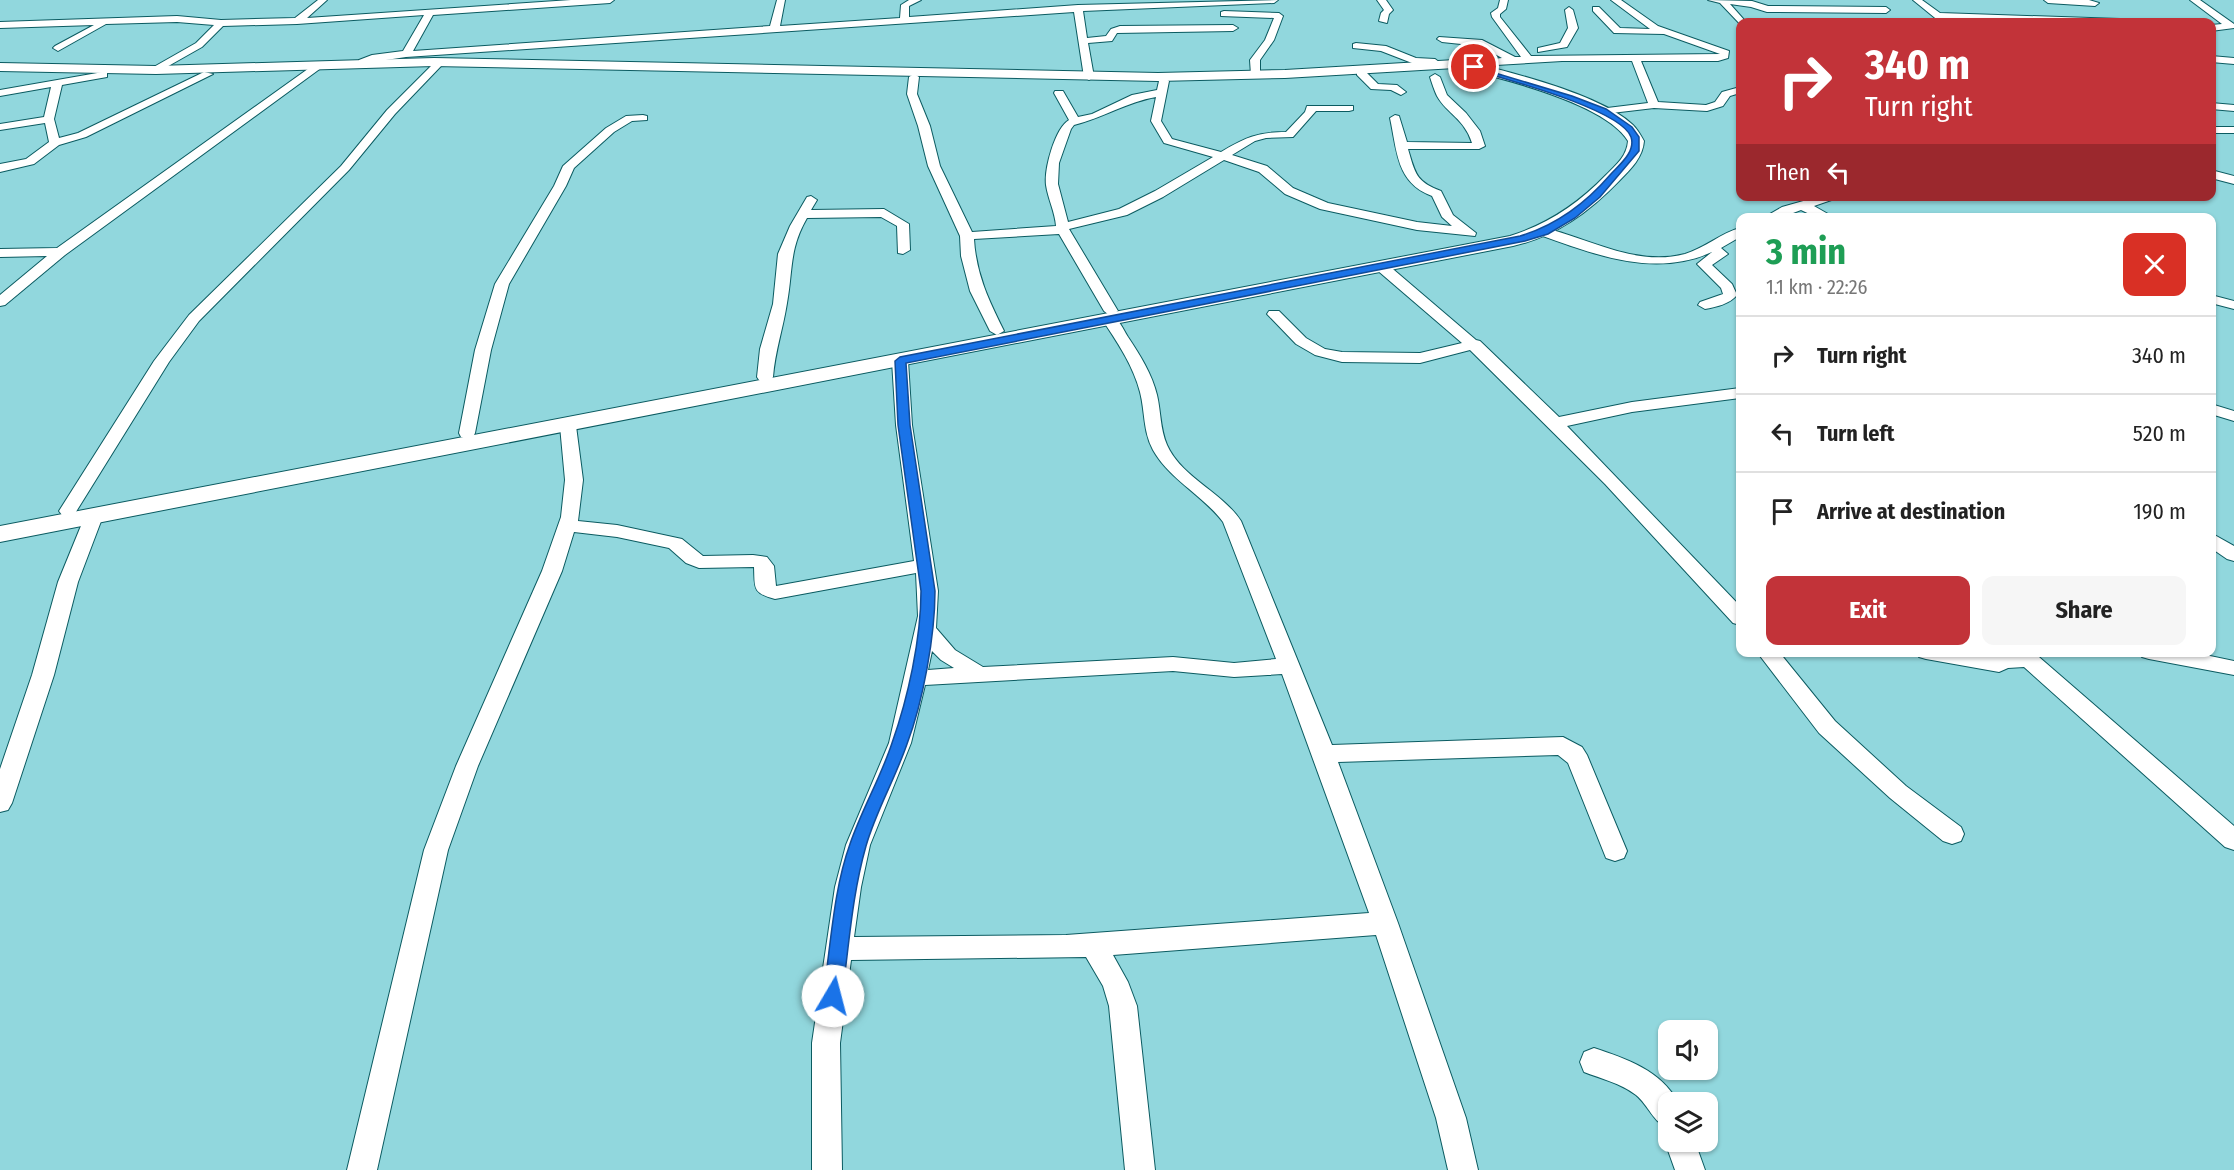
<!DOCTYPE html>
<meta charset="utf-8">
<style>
body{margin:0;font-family:"Fira Sans Condensed",sans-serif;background:#f6f6f6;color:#222;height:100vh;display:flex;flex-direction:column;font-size:22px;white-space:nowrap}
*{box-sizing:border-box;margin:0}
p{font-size:20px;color:#767676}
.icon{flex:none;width:33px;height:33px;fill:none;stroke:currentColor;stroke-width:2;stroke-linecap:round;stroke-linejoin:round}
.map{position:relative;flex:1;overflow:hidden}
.side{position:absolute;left:1736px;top:213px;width:480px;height:444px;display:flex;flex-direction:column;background:#fff;border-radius:12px;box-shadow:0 2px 4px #0004}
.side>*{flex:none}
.hud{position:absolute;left:1736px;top:18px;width:480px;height:183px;border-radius:12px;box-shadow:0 2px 4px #0004;background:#c23339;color:#fff;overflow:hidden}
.fabs{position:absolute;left:1658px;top:1020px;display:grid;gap:12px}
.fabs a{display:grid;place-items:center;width:60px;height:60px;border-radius:12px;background:#fff;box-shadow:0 2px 4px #0004;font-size:30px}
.pin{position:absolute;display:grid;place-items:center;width:51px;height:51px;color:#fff;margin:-26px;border:3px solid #fff;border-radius:50%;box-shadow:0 2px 6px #0007}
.me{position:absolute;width:66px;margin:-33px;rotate:8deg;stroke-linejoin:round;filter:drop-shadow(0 0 4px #0008)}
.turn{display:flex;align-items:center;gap:21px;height:126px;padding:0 30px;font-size:27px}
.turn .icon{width:78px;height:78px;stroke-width:2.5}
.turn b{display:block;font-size:42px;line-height:51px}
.then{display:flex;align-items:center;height:57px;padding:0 30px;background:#0003;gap:12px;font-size:22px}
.round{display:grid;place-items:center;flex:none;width:63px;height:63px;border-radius:12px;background:#f6f6f6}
.overview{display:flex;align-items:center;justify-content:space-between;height:102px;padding:0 30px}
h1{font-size:36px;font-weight:700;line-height:45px;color:#1e9e55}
.primary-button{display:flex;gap:12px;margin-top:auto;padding:12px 30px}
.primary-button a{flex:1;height:69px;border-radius:12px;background:#c23339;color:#fff;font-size:24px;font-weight:700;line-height:69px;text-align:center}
.primary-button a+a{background:#f6f6f6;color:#222}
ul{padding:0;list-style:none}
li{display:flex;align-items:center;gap:18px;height:78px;padding:0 30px;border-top:2px solid #e0e0e0}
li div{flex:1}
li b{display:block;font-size:22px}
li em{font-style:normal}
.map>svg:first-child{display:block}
</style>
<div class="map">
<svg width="2234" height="1170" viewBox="0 0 2234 1170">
<rect width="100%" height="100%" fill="#91d7dd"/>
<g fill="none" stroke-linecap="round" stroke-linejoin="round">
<defs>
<path id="street" d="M318,0H327L307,18L571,0H614L610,3L433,15L413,51L770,26L777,0H785L780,26L900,18L901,5L909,0H921L909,6V17L1078,5L1278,0L1274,3L1083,11L1087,38L1106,36L1111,29L1120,26L1233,25L1238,28L1233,31L1117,33L1112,41L1088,43L1094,77L1089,80L1084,77L1074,12L406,57L359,64V60L372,55L403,51L424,15L297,24L223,26L202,47L156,73L152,72V68L196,43L214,25L177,22L106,24L58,51L53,48L55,46L94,25L0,28V22L177,16L221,20L295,18Z
M1377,0H1386L1393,10L1389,14L1387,23L1379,21L1381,13L1384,10Z
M1500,0H1508L1506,9L1500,14V17L1531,56L1720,54L1664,34L1614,33L1593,11V7H1599L1620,28L1650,29L1611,0H1621L1658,26L1729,51L1728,58L1718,61H1641L1658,102L1706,105L1715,102L1722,92L1740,87V93L1730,96L1723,106L1707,111L1654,108L1603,114L1598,111L1599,109L1648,103L1632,61H1562L1462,67V63L1465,62L1502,58L1480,46L1442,42L1437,39L1439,37L1482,40L1515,57H1521L1492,17L1491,13L1498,8Z
M1708,0L1752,1L1768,6L1886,7L1890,10L1886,13L1767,12L1751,7L1730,4L1746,22H1740V24L1720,3Z
M1913,0H1922L1940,13L2120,19L2125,22L1947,19L1949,22H1940Z
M2044,0H2089L2099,3L2095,6L2048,3Z
M2190,0H2200L2234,24V28L2211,31V25L2222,24Z
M1569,7L1573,10L1578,28L1567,47L1538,52V48L1560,43L1568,28L1565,10Z
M1224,11L1279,13L1283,16L1274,40L1260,60V77L1251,75L1250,60L1265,40L1274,18L1221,16V12Z
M1356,43L1386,46L1416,58L1435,59L1443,65L1438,68L1430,64L1412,63L1381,51L1353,48V44Z
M2211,56L2234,58V64L2211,62Z
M434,63L442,65L395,114L349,170L199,321L169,362L74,515H62L59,511L154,361L189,315L341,166L387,110Z
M312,66L321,68L65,255L5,305L0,306V295L47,256L0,257V249L57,248Z
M1357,71H1365L1378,84L1397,85L1406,92L1401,95L1391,90L1371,89L1357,75Z
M103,72L107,73V77L62,85L54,119L59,138L78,133L204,72L213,74L86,137L59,145L34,164L0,172V164L26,159L49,142L45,123L0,130V124L44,117L51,87L0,96V90Z
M1435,74L1440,77L1447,95L1466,113L1480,131L1485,146L1479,149H1408C1415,173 1416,182 1441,191L1453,215L1476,233L1475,236L1417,230L1320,209L1285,194L1259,172L1224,160L1163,197L1127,215L1069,229L1118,311L1111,315C1119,319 1123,329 1128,337C1140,355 1152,374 1157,395C1161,412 1160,429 1167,445C1181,477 1222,492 1241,521L1332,745L1563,737L1582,747L1587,755L1627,851L1624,858L1615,861L1606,858L1568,763L1558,755L1338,762L1398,923L1466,1118L1478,1170H1448L1436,1118L1376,935L1113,955L1128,982L1137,1006L1155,1170H1125L1109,1006L1103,986L1086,957L851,960L840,1043L842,1170H812V1043L835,887L846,845L889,743L918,616L916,573L775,599C752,593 755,588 754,567L699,568L686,563L669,548L617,537L574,532L562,571L478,766L448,850L377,1170H347L424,850L456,766L542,571L561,517L565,480L560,426L562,422L568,421L576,426L583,480L578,521L617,525L682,539L703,556L753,555L767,557L774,566L776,586L914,561L896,425L892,361L895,358H905L908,361L912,425L938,591L936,628L955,650L983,667L1173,657L1234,663L1276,659L1223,522C1203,495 1170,480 1153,450C1143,432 1145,411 1140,392C1133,365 1117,342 1102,319L1109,315L1104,311L1059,234L974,239C976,274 989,301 1004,331L997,335L990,331L970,291L961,256L960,236L928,166L918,126L907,94L909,77L914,74L919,77L917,94L930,126L940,166L972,232L1056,226C1055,212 1048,199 1046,185C1044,169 1055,128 1069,120L1054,93L1055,91H1063L1078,117L1092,114L1132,95L1157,90L1159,81L1164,78L1169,81L1161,121L1172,139L1221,152C1245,138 1257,132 1286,132L1305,112L1307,106H1353V110L1349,111H1316L1293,137L1266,138L1255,141L1232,155L1267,166L1293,188L1328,203L1417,222L1452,226L1442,217L1432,196C1396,183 1397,150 1390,118L1395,115L1399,116L1407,142L1472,143C1464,118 1447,114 1437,96C1434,90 1432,83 1430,77ZM1156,97L1151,121L1164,143L1213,157L1155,191L1119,209L1068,222L1058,184L1059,163L1071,129L1074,125C1102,118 1127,102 1156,97ZM932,651L941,660L954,668L928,670ZM1173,671L1234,677L1282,674L1369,913L1066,935L854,937L861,887L870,845L911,743L925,685Z
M2211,103L2234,105V111L2211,109Z
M643,115L647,116V120L632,121L614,132L574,168L566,186L509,284L491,350L475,433L473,437H461L459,433L475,350L495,284L554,186L563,166L606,128L626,116Z
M2211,127H2234V133H2211Z
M2211,170L2234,176V184L2211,178Z
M811,196L817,200L811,210L884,209L909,224L910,250L903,254L898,253L897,226L881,217L807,218C789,249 793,270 787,303C783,329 775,351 773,377L771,380H759L757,377L760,349L773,304L778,254L790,226L807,197Z
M1821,196H1843L1814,206L1835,218H1818L1801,210L1780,218H1763L1782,207Z
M1545,228C1590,239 1637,267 1685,254C1705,248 1721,233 1740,228V237L1721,248L1728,254L1712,265L1732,284L1737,295C1730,304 1716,307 1705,309L1698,305L1700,302L1723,294L1721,288L1697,264L1712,252C1655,278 1596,255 1540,235L1539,232L1540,229Z
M1382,263L1387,264L1476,340L1480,341L1559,417L1632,402L1740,388V398L1632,412L1567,426L1740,606V625L1733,623L1605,484L1470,350L1420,363L1342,362L1315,355L1296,344L1267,314L1269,311H1279L1306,338L1325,349L1342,352L1420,353L1462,343L1377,270L1375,267Z
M2211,295L2234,301V309L2211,303Z
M2211,404L2234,411V421L2211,414Z
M94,510L100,512L103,516L78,582L54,675L12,803L8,810L0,812V769L32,675L58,582L85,516L88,512Z
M2211,533L2234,546V561L2227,559L2211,548Z
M1757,652H1779L1835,721L1906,786L1961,827L1964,834L1961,841L1952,844L1943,841L1890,798L1819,733Z
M1916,652H1970L1990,656L1998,653L2017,655L2020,652H2041L2039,657L2234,826V850L2225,847L2024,667L2008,668L1999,672L1926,659L1919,657Z
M2139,652H2191L2234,661V675L2149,659L2142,657Z
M1594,1048C1627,1059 1660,1070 1678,1102H1668V1128C1653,1122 1649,1106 1636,1095C1620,1083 1602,1079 1584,1072L1580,1062L1584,1052Z
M1668,1135V1142H1695L1705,1170H1675L1665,1142Z"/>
<path id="secondary" d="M434,58L1158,73L1285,70L1455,60L1462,64L1455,68L1285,78L1158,81L434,66L156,74L0,71V63L156,66Z
M1468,62C1511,72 1602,95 1633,125C1638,130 1641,136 1644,141C1643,157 1631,169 1620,180C1589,212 1557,236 1513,246L0,542V526L1510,236C1548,224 1578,204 1606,175C1616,165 1627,156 1628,141C1606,104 1505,79 1463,69L1461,66L1463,63Z"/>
</defs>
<use href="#street" stroke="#0b5b61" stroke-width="2"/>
<use href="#secondary" stroke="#0b5b61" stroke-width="2"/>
<use href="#street" fill="#fff" fill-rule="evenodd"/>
<use href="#secondary" fill="#fff" fill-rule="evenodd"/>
</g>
<path fill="#1a73e8" stroke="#114b97" stroke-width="1.5" d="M1472,66L1572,96L1606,109L1632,127L1639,137V151L1600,197L1575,218L1548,234L1525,241L906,363L910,425L935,591C935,636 923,702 907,744C895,779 876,811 866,846C852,895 849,946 842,996L840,1002L833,1005L826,1002L823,996C831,946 833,891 850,844C862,809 881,777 892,743C908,698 921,639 921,591L898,425L895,361L900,357L1520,236C1557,225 1585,204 1610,175C1619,165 1636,152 1631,137C1621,109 1501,78 1472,69Z"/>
</svg>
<div class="fabs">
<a><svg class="icon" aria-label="sound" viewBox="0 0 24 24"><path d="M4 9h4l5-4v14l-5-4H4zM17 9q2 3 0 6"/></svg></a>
<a><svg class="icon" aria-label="layers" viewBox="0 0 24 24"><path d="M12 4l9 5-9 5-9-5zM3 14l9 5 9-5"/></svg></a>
</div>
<div class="pin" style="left:1474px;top:67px;background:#d93025"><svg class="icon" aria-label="arrive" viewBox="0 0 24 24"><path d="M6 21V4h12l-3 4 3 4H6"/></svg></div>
<svg class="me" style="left:833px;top:996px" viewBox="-20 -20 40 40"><circle r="19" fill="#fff"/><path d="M0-13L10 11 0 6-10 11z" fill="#1a73e8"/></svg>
<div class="hud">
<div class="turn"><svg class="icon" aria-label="right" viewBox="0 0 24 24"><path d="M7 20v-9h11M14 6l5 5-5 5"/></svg><div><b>340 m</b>Turn right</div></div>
<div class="then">Then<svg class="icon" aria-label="left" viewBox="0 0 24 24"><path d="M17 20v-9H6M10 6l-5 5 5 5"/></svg></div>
</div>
<section class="side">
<div class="overview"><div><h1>3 min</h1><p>1.1 km · 22:26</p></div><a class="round" style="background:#d93025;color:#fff"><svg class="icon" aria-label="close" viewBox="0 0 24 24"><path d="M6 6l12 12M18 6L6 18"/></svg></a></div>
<ul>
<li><svg class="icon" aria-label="right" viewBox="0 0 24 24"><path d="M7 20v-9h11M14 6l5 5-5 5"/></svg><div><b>Turn right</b></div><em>340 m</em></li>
<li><svg class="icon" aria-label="left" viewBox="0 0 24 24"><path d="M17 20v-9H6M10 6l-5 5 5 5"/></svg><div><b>Turn left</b></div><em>520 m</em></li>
<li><svg class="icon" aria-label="arrive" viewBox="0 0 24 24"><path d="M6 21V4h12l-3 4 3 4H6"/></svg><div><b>Arrive at destination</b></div><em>190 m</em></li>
</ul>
<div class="primary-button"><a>Exit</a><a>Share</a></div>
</section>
</div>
